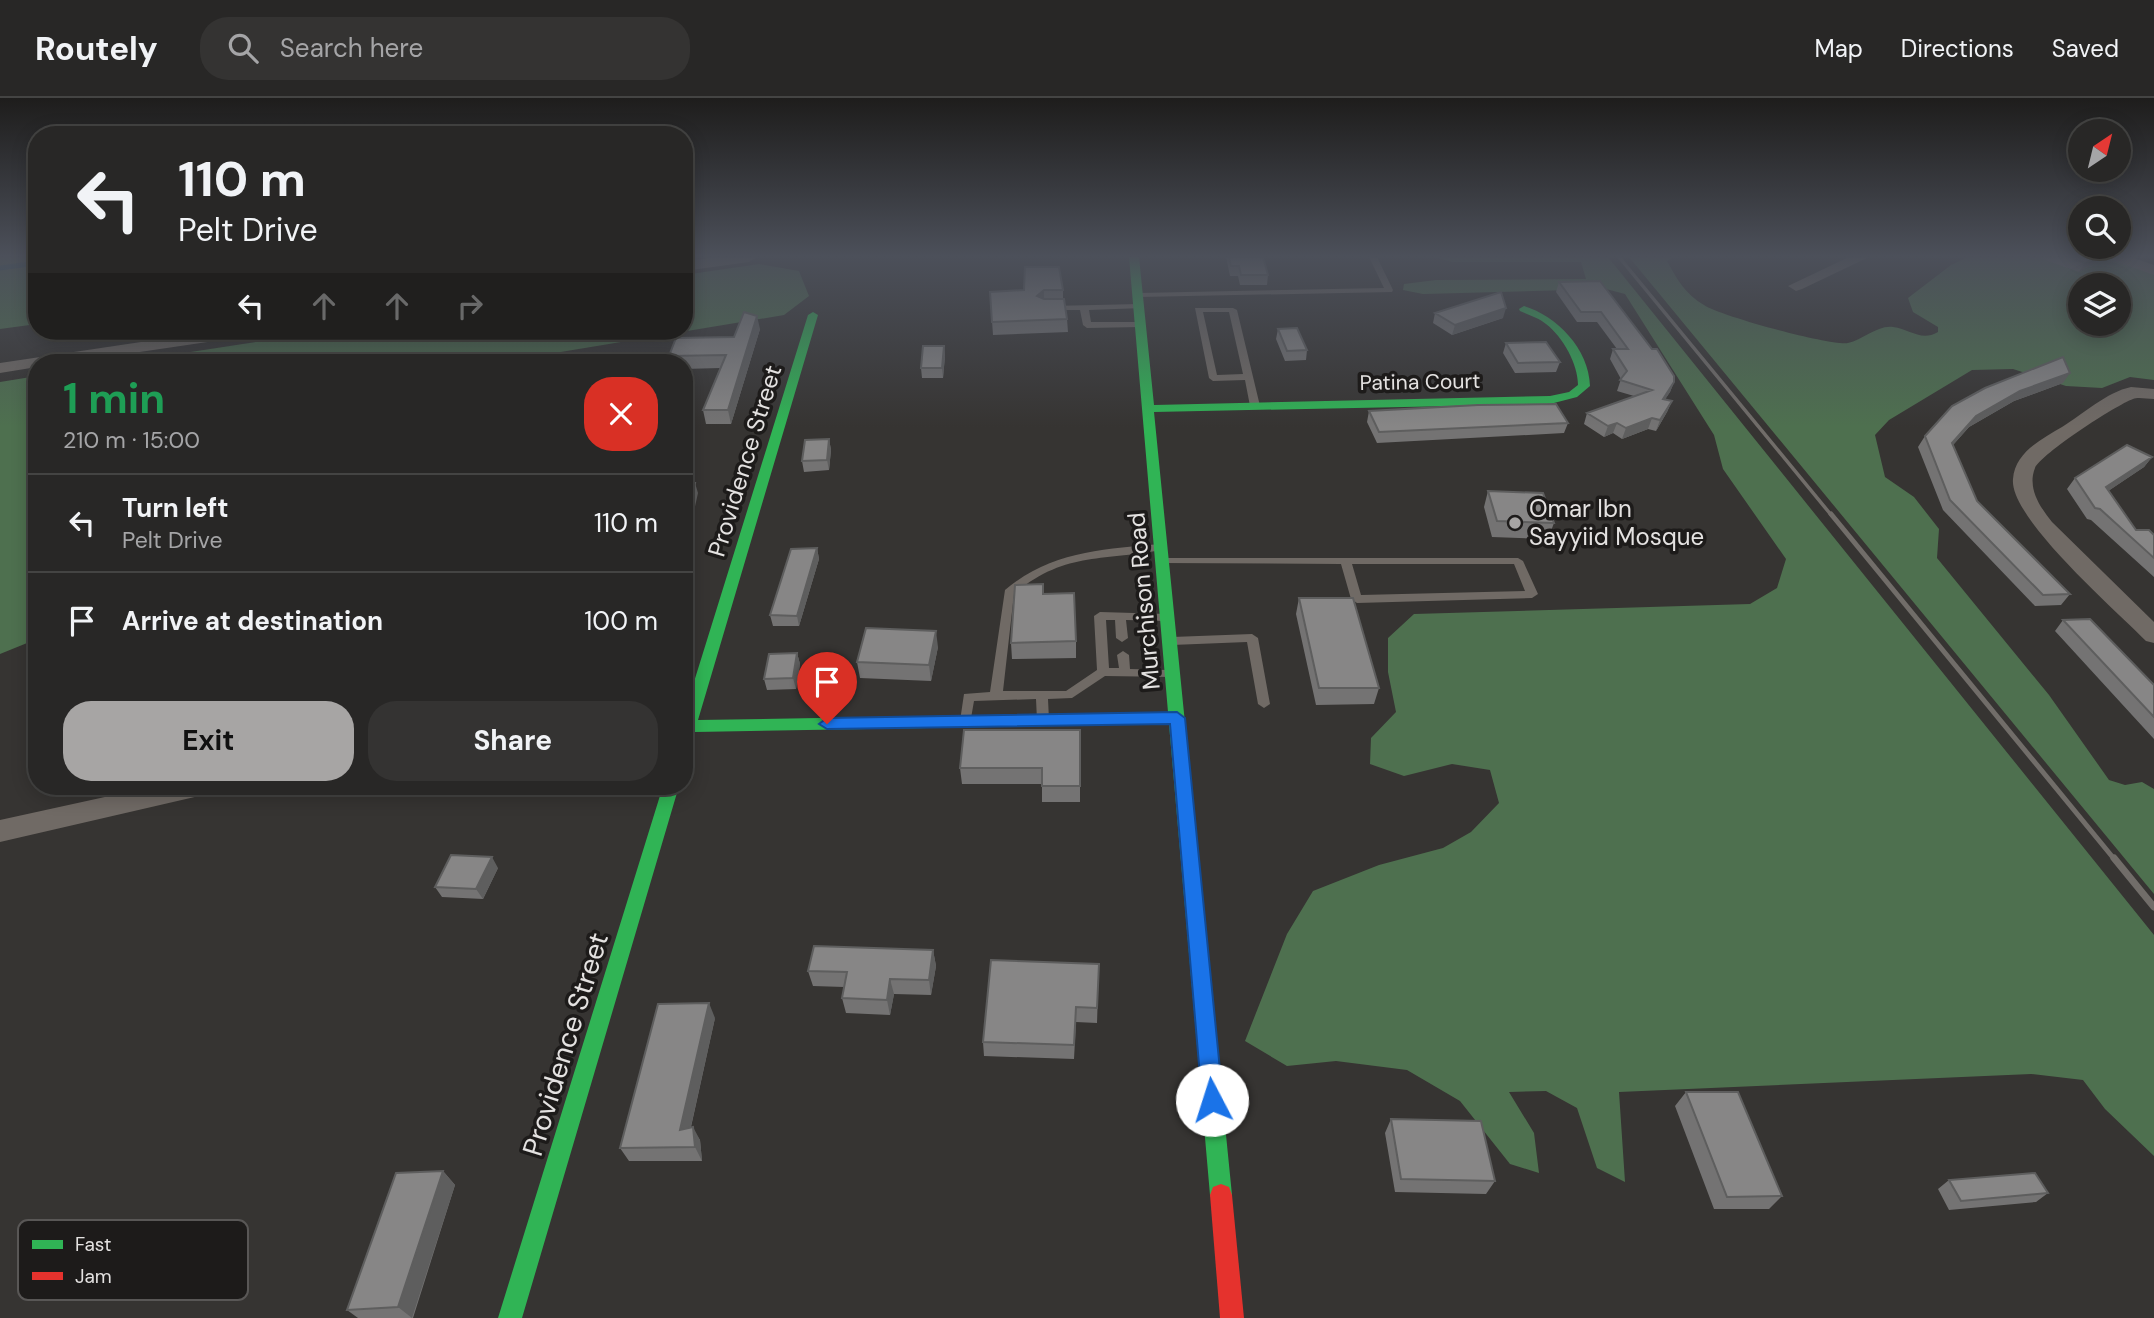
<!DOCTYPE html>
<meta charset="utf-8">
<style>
body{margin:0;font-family:"DM Sans",sans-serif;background:#343332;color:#f1f3f6;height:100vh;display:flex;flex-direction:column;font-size:26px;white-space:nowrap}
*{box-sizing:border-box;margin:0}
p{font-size:23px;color:#a5a5a7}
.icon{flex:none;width:38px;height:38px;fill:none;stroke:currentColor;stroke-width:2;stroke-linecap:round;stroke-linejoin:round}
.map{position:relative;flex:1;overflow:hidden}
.drawer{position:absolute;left:28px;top:256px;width:665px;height:441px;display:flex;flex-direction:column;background:#282726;border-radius:28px;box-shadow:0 4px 18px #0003,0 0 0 2px #444443}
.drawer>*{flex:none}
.top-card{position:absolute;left:28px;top:28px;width:665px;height:214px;border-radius:28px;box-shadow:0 4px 18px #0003,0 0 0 2px #444443;background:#282726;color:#f1f3f6;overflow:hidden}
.needle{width:46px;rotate:35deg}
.controls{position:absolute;left:2068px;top:21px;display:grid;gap:14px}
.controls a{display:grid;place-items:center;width:63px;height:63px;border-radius:50%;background:#282726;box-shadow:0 4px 18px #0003,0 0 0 2px #444443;font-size:35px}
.pin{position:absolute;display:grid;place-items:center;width:60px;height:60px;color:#fff;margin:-72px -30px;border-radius:50% 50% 50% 0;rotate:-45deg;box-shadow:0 0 7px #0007}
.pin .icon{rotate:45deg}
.me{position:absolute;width:77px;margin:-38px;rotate:355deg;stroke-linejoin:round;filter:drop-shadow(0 0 5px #0008)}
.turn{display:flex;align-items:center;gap:24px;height:147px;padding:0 35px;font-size:32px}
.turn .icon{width:91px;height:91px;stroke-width:2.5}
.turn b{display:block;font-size:49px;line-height:60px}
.lanes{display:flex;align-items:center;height:66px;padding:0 35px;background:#0003;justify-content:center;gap:35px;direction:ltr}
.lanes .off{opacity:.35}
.round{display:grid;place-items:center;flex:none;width:74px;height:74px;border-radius:28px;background:#343332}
.summary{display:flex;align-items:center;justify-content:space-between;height:119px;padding:0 35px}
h1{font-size:42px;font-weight:700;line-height:52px;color:#1e9e55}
.cta{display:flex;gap:14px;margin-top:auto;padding:14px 35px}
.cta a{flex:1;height:80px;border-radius:28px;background:#a7a5a4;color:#111;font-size:28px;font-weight:700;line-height:80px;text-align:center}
.cta a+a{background:#343332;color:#f1f3f6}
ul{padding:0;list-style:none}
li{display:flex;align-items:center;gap:21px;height:98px;padding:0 35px;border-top:2px solid #444443}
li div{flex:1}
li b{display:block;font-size:26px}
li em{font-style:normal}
header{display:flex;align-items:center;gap:42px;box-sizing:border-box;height:98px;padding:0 35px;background:#282726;border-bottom:2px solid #444443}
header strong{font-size:33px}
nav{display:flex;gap:38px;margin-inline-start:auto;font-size:24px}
.search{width:490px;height:63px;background:#343332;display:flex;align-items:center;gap:18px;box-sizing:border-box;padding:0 24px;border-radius:28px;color:#a5a5a7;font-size:26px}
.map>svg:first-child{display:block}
</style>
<header>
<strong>Routely</strong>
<div class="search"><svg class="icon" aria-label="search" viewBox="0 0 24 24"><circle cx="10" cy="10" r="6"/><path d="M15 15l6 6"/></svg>Search here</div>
<nav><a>Map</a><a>Directions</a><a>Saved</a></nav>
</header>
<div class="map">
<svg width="2154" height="1220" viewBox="0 0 2154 1220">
<rect width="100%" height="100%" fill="#363432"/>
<path fill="#4e704f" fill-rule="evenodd" d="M0,159H37V226L0,231Z
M1434,159H1608L2154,837V1058L2105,1011L2083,982L2031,976L1619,994L1625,1084L1597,1070L1577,1010L1546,993L1509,994L1534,1035L1539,1075L1510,1066L1460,1003L1407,972L1336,963L1287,968L1245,943L1287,836L1313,793L1379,767L1443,750L1471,734L1499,705L1490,672L1452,666L1404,678L1370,666L1371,640L1396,614L1388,574V540L1414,516L1750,506L1777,490L1786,461L1723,371L1714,337L1625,196L1606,191L1423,196L1403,192L1404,186L1436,182L1586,181L1581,164H1452Z
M1629,159H1673L1667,163C1677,181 1685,196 1704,207C1720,218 1830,248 1848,245C1863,242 1877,227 1893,229C1910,231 1921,244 1938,234V229L1913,214L1908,200L1951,167L1968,159H2109L2154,175V282L2130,279L2102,290L2066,288L2013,271L1972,272L1889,322L1875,337L1885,379L1914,399L1939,431L1937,460L2049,597L2109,682L2125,687L2142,684L2154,691V796ZM2081,187H2119V226H2081Z
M759,166L799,173L809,198L784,217L501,264H125L327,233H684V177Z
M37,278V541L0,556V284Z"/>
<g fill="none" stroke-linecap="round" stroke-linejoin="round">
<path stroke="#1b546a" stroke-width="5" d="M0,170L37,165"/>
<path fill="#706a65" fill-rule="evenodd" d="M1369,159H1377L1393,192L1392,194L1138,199L1134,197L1138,195L1384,190Z
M1139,206L1143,208L1142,210L1089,212L1091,224H1143L1144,226L1140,229L1087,230L1083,227L1080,212H1051L1047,210L1051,208Z
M1195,210H1233L1237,212L1260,308L1258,310H1252L1250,308L1245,282L1213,283L1209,280ZM1203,214H1229L1243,276L1217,277Z
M1161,446L1165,447L1166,449L1165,451C1105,464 1066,452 1014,496L1003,593H1066L1097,572L1094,518L1100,514L1168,516L1170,519L1168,522L1164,523L1126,522L1128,540L1122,544L1116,540L1115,522H1106L1109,570H1119L1117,557L1123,553L1129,557L1130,571L1168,572L1174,576L1172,579L1105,578L1072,600L1048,601L1049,622L1043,626L1037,622L1036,601L974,603L970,626H962L960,623L964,596L990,594L1005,492C1051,453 1104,451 1161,446Z
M1163,460H1518L1523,463L1538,496L1532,500L1357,505L1351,501L1341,466L1159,465L1158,463L1159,461ZM1352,466H1514L1525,493L1361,497Z
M1252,536L1258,540L1270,606L1264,610L1258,606L1247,544L1172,547L1166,543L1172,539Z"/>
<path fill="#706a65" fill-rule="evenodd" d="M718,159H757L749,164L684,173V163Z
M1849,159H1869L1802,191L1796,193L1788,188Z
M2109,159H2131L2154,167V177L2112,162Z
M215,233H256L248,238L72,264H37V269L0,275V265Z
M2131,289L2154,291V301C2147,301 2138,299 2133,301C2116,307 2041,356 2035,370C2027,390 2040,409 2052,424L2154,524V545L2146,543C2117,513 2009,420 2013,381C2015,354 2042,341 2062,329C2083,316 2107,294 2131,289Z
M155,688H212L208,695L199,698L0,744V722Z"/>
<path fill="#30b455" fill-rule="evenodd" d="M1129,159H1139L1154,307L1550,298L1569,294L1578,287C1578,266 1563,239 1546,226C1539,220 1529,217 1520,213L1519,211L1524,208C1557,218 1589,251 1590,288L1577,299L1550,306L1154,314L1232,1097L1229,1105L1221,1108L1213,1105L1210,1097L1169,626L695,634L690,647L684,649V616L808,217L813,214L818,217L698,622L1168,614Z
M663,688H679L522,1220H498Z"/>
<path fill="#e5322d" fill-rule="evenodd" d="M1221,1086L1229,1089L1232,1097L1244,1220H1220L1210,1097L1213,1089Z"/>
<path stroke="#716d69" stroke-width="3.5" d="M1619,159L1832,418"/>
<path stroke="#716d69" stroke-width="5" d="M1831,416L2115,762"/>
<path stroke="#716d69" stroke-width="7" d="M2114,760L2154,809"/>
</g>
<path fill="#747373" d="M1226,159H1263L1268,177L1267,187H1240L1238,178H1230Z
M2041,159H2105L2079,174L2040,160Z
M1600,183L1674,284L1670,294L1665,301L1672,303L1667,314L1656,333L1648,331L1622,341L1613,335L1604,339L1584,326L1587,315L1634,298L1617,293L1621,281L1610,261L1613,251H1617L1597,224H1577L1556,194L1559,184Z
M1063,192V201L1067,221L1068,234L993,237L990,194Z
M1435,215L1503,220L1452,237L1433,225Z
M760,231L731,326H706L703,312L720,270L684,271V264H671L669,258Z
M1278,231L1307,252L1306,262L1285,263L1276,241Z
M1506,245L1560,264L1556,274L1515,275L1503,255Z
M944,248L945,258L943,280H922L921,270Z
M2063,285L2014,303L1969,329L1953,347L1977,403L2070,496L2061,507L2035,508L1943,412L1918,349L1925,338L1952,308Z
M1369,313L1568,325L1564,335L1377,345L1367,324Z
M829,341L831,352L829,372L804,374L802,363Z
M2152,359L2144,369L2108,393L2136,432L2154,437V479L2091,422L2087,421L2067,391L2075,380Z
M1488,393L1554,425L1548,441L1492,439L1484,409Z
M817,450L819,461L799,528H773L770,517Z
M1043,496L1076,543V560L1012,561L1011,545Z
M1299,500L1379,590L1374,606L1316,607L1296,516Z
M2063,522L2154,587V641L2055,533Z
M938,549L931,583L860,580L857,564Z
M797,555L800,566L796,591L767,592L764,581Z
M1080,632V704H1042V686H962L960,670Z
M498,770L483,801L442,799L435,789Z
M933,852L936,868L931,897L894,896L890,917L846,915L842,900L844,889L813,888L808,873Z
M1099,866L1097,925L1076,924L1074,961L984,958L983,944Z
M715,920L691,1029L700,1042L702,1063H629L620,1050Z
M1686,994L1782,1098L1769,1111H1714L1675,1008Z
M1391,1021L1495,1083L1486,1096L1395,1094L1385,1035Z
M443,1073L455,1087L413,1220H358L347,1212Z
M1949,1082L2048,1095L2036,1104L1949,1112L1938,1091Z"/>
<path fill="#5e5e5e" d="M2095,159H2105L2079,174L2085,165Z
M1044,192V205L1037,198Z
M1506,210L1503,220L1452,237L1455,227Z
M757,218L760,231L731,326L728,312Z
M944,248L945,258L943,280L942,270Z
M2070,275L2063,285L2014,303L1969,329L1945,356L1952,345L1976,318L2020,293Z
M1674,284L1670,294L1659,311L1663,301Z
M1672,303L1667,314L1656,333L1660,322Z
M1652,320L1648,331L1622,341L1626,330Z
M1617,325L1613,335L1604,339L1608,328Z
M829,341L831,352L829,372L827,362Z
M2152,359L2144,369L2098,400L2106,389Z
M695,385L698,395L684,458V432Z
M817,450L819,461L799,528L797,518Z
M936,533L938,549L931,583L929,567Z
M797,555L800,566L796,591L793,580Z
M492,759L498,770L483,801L476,791Z
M933,852L936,868L931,897L929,882Z
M890,881L894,896L890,917L887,902Z
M709,905L715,920L687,1046L680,1032Z
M693,1029L700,1042L702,1063L695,1049Z
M443,1073L455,1087L412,1220L398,1209Z"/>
<path fill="#878686" stroke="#5e5e5e" stroke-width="2" d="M1229,159H1263L1268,177H1241L1239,168H1231Z
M2068,159H2095L2085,165Z
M1025,169H1059L1063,192H1044L1037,198L1044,201H1064L1067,221L992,224L990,194L1024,192Z
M1600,183L1652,251H1657L1674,278V284L1663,301L1672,303L1660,322L1652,320L1626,330L1617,325L1608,328L1587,315L1652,292L1620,282L1627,273L1613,251H1628L1601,214H1581L1559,184Z
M1501,194L1506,210L1455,227L1435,215Z
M744,214L757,218L728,312H703L726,257L669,258L676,240L734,239Z
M1297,230L1307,252L1287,253L1278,231Z
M1546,244L1560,264L1518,265L1506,245Z
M923,248H944L942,270H921Z
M538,256V264H511V260Z
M2063,259L2070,275L2020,293L1976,318L1952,345L1977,403L2070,496L2043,497L1950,402L1925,338L1952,308L1985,290Z
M1556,306L1568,325L1379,334L1369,313L1478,307Z
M829,341L827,362L802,363L805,342Z
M2127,347L2152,359L2106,389L2136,432H2149L2154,437V460L2100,411L2095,410L2075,380Z
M684,385H695L684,432Z
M1488,393L1543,395L1554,425L1497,423Z
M817,450L797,518L770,517L791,451Z
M1043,486V496L1074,495L1076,543L1011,545L1015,487Z
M1299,500H1353L1379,590H1319Z
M2090,521L2154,587V619L2063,522Z
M866,530L936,533L929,567L857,564Z
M797,555L793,580L764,581L769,556Z
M964,632H1080V688H1042V670H960Z
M451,757L492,759L476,791L435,789Z
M814,848L933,852L929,882L890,881L887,902L842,900L847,874L808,873Z
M991,862L1099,866L1097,910L1076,909L1074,947L983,944Z
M709,905L680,1032L693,1029L695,1049L620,1050L658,906Z
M1686,994H1738L1782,1098L1727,1099Z
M1391,1021L1481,1023L1495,1083L1401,1081Z
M443,1073L398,1209L347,1212L396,1075Z
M2035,1075L2048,1095L1961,1103L1949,1082Z"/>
<linearGradient id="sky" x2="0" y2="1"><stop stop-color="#1e1d1c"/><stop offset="0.48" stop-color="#4c505a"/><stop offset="1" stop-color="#4c505a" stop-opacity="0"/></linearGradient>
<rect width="2154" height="329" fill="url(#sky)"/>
<path fill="#1a73e8" stroke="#114b97" stroke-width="2" d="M1177,614L1185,620L1223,1002L1220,1009L1212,1012L1205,1009L1202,1002L1170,626L827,631L819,626L827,620Z"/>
<circle fill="#a7a5a4" stroke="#1d1b1a" stroke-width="2.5" cx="1515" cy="425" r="7"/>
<g text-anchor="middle" stroke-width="7" stroke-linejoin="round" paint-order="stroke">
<g font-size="21" fill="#e4e2e1" stroke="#1d1b1a">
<text transform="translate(1420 284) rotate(-1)" y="7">Patina Court</text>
</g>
<g font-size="24" fill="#e4e2e1" stroke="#1d1b1a">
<text transform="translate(745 363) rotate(-73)" y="8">Providence Street</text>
<text transform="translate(1144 503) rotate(-95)" y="8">Murchison Road</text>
</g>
<g font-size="24" fill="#e4e2e1" stroke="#1d1b1a" text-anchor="start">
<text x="1529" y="419">Omar Ibn<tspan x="1529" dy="28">Sayyiid Mosque</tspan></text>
</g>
<g font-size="28" fill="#e4e2e1" stroke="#1d1b1a">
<text transform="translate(565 946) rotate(-73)" y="10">Providence Street</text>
</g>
</g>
<rect x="18" y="1122" width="230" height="80" rx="10" fill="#1d1b1a" stroke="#595756" stroke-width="2"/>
<rect x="32" y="1142" width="31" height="9" fill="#30b455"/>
<rect x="32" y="1174" width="31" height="8" fill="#e5322d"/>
<g font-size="19" fill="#e4e2e1">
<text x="75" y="1153">Fast</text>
<text x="75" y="1185">Jam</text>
</g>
</svg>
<div class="controls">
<a><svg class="needle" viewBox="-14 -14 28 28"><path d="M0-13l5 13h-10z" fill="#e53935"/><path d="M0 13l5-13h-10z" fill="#a5a5a7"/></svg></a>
<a><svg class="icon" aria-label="search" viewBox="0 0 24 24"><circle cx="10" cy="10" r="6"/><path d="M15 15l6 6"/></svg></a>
<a><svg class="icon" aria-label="layers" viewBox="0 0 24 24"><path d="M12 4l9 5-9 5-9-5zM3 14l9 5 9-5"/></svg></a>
</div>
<div class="pin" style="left:827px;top:626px;background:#d93025"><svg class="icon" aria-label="arrive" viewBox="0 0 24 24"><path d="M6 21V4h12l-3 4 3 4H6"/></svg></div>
<svg class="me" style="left:1212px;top:1002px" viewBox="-20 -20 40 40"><circle r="19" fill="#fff"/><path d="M0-13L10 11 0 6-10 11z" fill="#1a73e8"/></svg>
<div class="top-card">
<div class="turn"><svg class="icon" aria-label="left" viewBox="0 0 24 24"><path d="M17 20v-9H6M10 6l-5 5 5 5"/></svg><div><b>110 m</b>Pelt Drive</div></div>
<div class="lanes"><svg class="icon" aria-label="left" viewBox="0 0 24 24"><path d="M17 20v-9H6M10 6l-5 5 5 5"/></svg><svg class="icon off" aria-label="ahead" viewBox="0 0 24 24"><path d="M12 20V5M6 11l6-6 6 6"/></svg><svg class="icon off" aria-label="ahead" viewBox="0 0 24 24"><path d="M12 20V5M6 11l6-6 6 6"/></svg><svg class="icon off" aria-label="right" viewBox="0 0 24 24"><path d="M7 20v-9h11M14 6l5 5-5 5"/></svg></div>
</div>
<section class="drawer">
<div class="summary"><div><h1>1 min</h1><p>210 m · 15:00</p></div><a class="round" style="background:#d93025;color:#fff"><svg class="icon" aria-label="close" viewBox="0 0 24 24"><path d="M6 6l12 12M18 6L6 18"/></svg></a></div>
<ul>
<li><svg class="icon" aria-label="left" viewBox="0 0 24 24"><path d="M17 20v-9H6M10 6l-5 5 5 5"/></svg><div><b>Turn left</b><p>Pelt Drive</p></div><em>110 m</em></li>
<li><svg class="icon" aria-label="arrive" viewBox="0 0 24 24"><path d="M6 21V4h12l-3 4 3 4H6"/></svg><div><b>Arrive at destination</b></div><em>100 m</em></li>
</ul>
<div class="cta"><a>Exit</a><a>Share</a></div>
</section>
</div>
